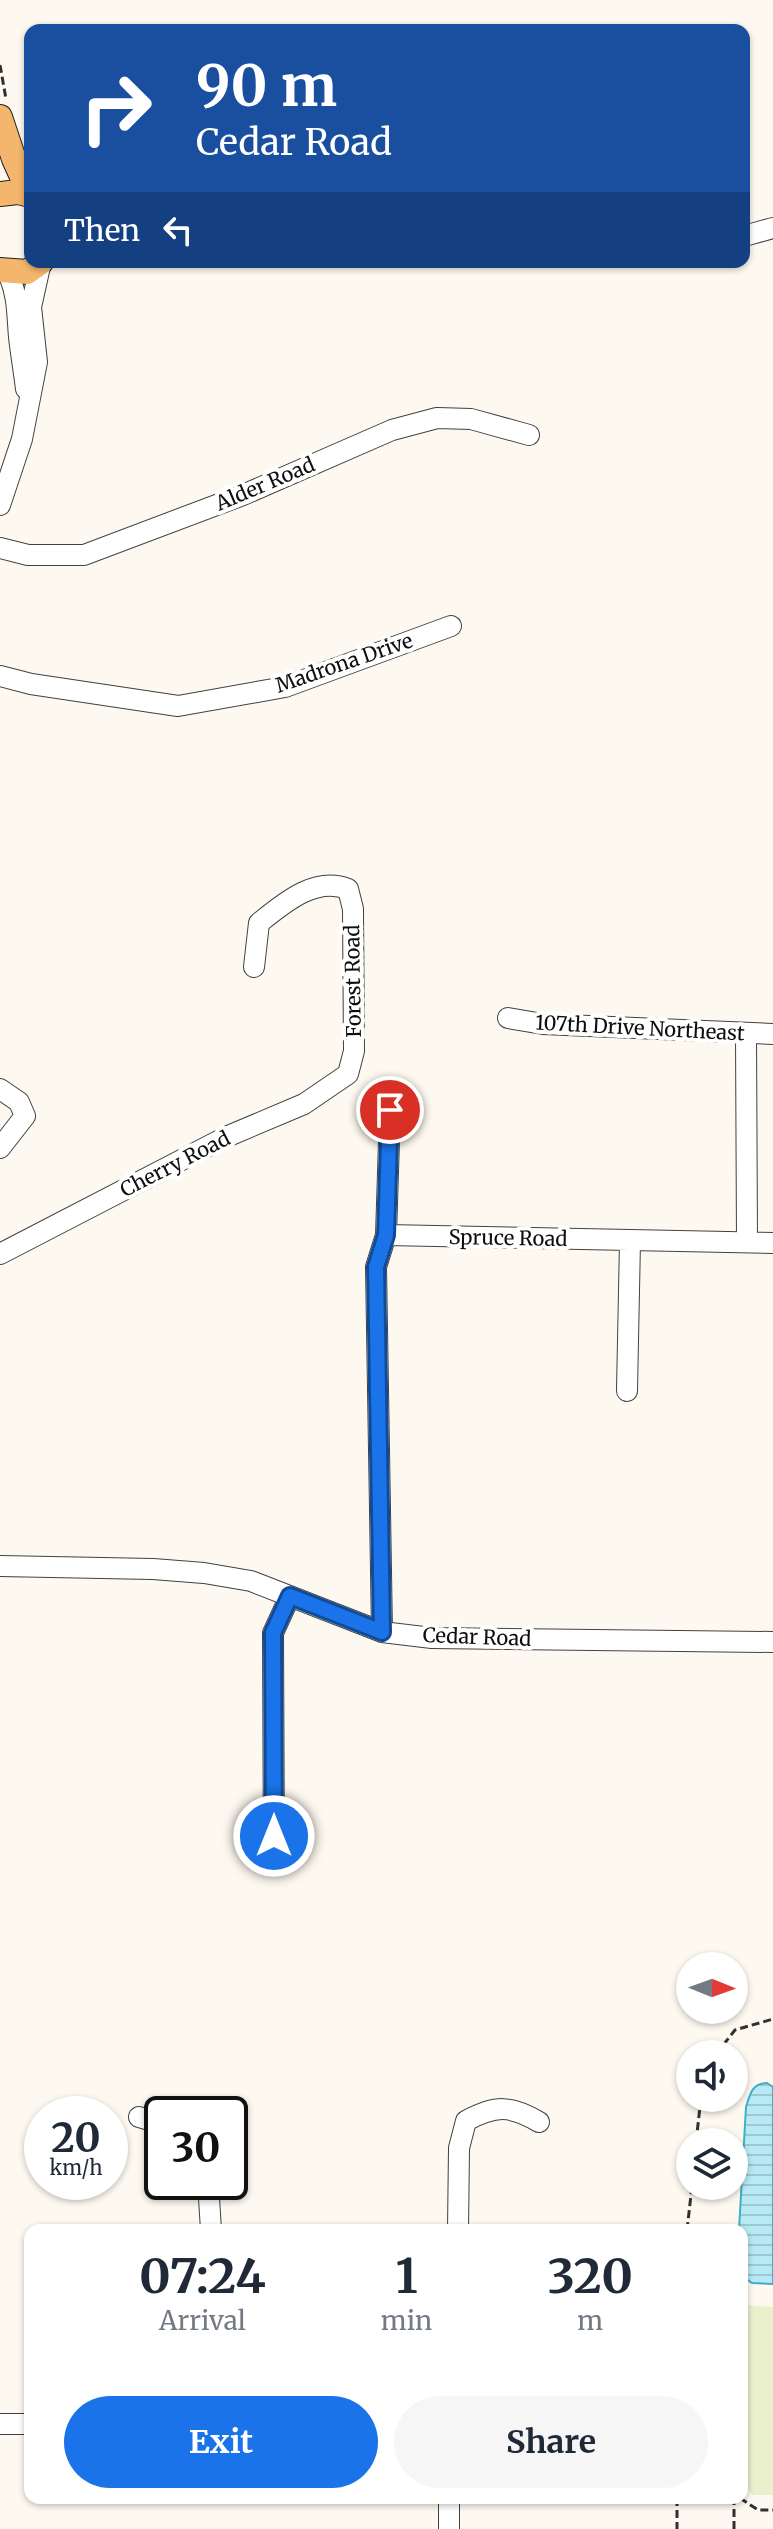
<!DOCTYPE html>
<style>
body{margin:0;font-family:Merriweather,serif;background:#f6f6f7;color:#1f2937;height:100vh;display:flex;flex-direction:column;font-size:30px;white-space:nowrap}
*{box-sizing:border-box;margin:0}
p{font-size:26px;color:#747a83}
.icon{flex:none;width:44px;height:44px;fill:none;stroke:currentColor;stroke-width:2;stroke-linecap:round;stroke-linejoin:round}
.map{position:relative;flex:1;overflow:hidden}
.side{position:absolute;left:24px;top:2224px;width:724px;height:280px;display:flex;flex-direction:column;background:#fff;border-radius:16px;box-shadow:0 2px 6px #0004}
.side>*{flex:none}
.banner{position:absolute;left:24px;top:24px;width:726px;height:244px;border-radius:16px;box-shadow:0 2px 6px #0004;background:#1a4fa0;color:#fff;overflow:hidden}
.needle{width:52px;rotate:91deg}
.controls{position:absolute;left:676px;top:1952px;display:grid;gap:16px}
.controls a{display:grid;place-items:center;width:72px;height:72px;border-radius:50%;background:#fff;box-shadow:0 2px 6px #0004;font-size:40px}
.speed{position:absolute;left:24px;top:2096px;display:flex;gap:16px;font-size:40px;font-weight:700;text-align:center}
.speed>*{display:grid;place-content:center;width:104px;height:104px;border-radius:50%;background:#fff;box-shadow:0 2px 6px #0004;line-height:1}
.speed small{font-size:20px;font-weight:400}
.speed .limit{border:4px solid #111;border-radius:12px;background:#fff;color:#111}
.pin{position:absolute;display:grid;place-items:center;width:68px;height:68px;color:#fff;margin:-34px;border:4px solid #fff;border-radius:50%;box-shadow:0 2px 8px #0007}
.me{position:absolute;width:88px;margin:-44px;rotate:0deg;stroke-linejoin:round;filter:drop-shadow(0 0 6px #0008)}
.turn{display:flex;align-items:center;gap:28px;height:168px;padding:0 40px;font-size:36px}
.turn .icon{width:104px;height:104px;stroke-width:2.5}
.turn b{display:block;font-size:56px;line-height:68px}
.then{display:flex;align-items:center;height:76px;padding:0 40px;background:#0003;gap:16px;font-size:30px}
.eta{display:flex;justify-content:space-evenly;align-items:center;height:136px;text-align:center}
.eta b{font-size:48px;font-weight:700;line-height:56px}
.primary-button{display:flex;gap:16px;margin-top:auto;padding:16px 40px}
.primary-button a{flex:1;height:92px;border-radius:48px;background:#1a73e8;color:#fff;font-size:32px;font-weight:700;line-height:92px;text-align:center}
.primary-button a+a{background:#f6f6f7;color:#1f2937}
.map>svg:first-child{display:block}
</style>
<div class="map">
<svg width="773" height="2529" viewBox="0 0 773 2529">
<defs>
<pattern id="water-rules" width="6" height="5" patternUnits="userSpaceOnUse" patternTransform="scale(2)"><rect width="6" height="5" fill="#b7eaf4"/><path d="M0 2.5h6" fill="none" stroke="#9cc8d0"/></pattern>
</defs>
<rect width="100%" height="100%" fill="#fef9f0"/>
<path fill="#eaefcc" d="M743,2305L773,2307V2495H753L742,2484Z"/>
<path fill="url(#water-rules)" stroke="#41aec8" stroke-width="2" d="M767,2083L773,2087V2284L752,2283L742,2276V2230H739L746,2107C750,2094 752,2083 767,2083Z"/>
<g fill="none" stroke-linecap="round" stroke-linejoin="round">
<defs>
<path id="minor" d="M744,236L773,228
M8,273C18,295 17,314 19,337C21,355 24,372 26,389
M0,505L22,439L37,362L31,307L41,262
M0,548L28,555H84L243,495L392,430L437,418L471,419L529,435
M0,676L31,684L178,706L285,687L451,626
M508,1018L543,1024L773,1034
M746,1034L747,1242
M0,1089L19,1102L25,1116L0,1148
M386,1235L773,1243
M0,1254L226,1137L304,1104L348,1074L354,1051L353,909L348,889C315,876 284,903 259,923L254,967
M627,1391L630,1241
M0,1566L153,1569L204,1573L251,1581L382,1632L432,1638L773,1642
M382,1632L376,1267L386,1235L390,1110
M274,1864L273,1633L290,1596
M139,2117L162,2124
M208,2182L211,2230
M458,2230L459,2148L466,2121C495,2105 511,2105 539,2122
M0,2424H30
M449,2529V2498"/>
<path id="major" d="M0,117L14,159L30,194
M0,194L18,192L30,195
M0,270L27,272L41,262"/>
</defs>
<use href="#minor" stroke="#414141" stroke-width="22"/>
<use href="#major" stroke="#1f1f1f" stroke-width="26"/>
<path stroke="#303030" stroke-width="3" stroke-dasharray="8 4" stroke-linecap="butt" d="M0,65L6,99
M716,2054L735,2030L773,2019
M696,2142L701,2098
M687,2230L692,2186
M677,2498V2529
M740,2498L758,2510H773
M734,2529V2498"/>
<use href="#minor" stroke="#fff" stroke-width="20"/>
<use href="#major" stroke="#f3b66c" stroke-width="24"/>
</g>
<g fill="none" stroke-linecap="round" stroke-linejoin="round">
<defs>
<path id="route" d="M274,1836L273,1633L290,1596L382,1632L376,1267L386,1235L390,1110"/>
</defs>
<use href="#route" stroke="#114b97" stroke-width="20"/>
<use href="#route" stroke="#1a73e8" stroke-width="14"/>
</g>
<g text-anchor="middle" stroke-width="8" stroke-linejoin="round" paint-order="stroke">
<g font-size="20" fill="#0e0e0e" stroke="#fff">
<text transform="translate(265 484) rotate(-23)" y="7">Alder Road</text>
<text transform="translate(344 663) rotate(-19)" y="7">Madrona Drive</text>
<text transform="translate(353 981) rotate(-91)" y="7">Forest Road</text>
<text transform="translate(640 1028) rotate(3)" y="7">107th Drive Northeast</text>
<text transform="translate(175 1164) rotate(-27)" y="7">Cherry Road</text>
<text transform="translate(508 1238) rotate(1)" y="7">Spruce Road</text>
<text transform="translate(477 1637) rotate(2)" y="7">Cedar Road</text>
</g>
</g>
</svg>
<div class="controls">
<a><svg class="needle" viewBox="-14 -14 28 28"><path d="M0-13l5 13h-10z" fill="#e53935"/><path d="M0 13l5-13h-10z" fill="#747a83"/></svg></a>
<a><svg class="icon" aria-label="sound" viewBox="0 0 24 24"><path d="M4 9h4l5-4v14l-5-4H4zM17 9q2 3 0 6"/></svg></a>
<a><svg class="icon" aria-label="layers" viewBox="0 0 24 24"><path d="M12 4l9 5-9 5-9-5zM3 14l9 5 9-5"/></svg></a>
</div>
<div class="speed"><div>20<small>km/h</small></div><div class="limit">30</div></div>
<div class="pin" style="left:390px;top:1110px;background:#d93025"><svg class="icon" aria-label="arrive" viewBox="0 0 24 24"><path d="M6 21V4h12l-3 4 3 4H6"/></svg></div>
<svg class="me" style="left:274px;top:1836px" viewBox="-20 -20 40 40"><circle r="17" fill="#1a73e8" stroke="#fff" stroke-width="3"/><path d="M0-11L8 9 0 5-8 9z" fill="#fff"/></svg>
<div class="banner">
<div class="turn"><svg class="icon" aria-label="right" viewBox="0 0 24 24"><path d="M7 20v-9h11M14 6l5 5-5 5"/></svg><div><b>90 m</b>Cedar Road</div></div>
<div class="then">Then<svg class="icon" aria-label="left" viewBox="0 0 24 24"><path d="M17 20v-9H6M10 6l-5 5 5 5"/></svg></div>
</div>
<section class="side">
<div class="eta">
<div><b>07:24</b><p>Arrival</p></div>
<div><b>1</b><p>min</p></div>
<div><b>320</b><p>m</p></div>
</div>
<div class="primary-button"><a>Exit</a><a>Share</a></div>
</section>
</div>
